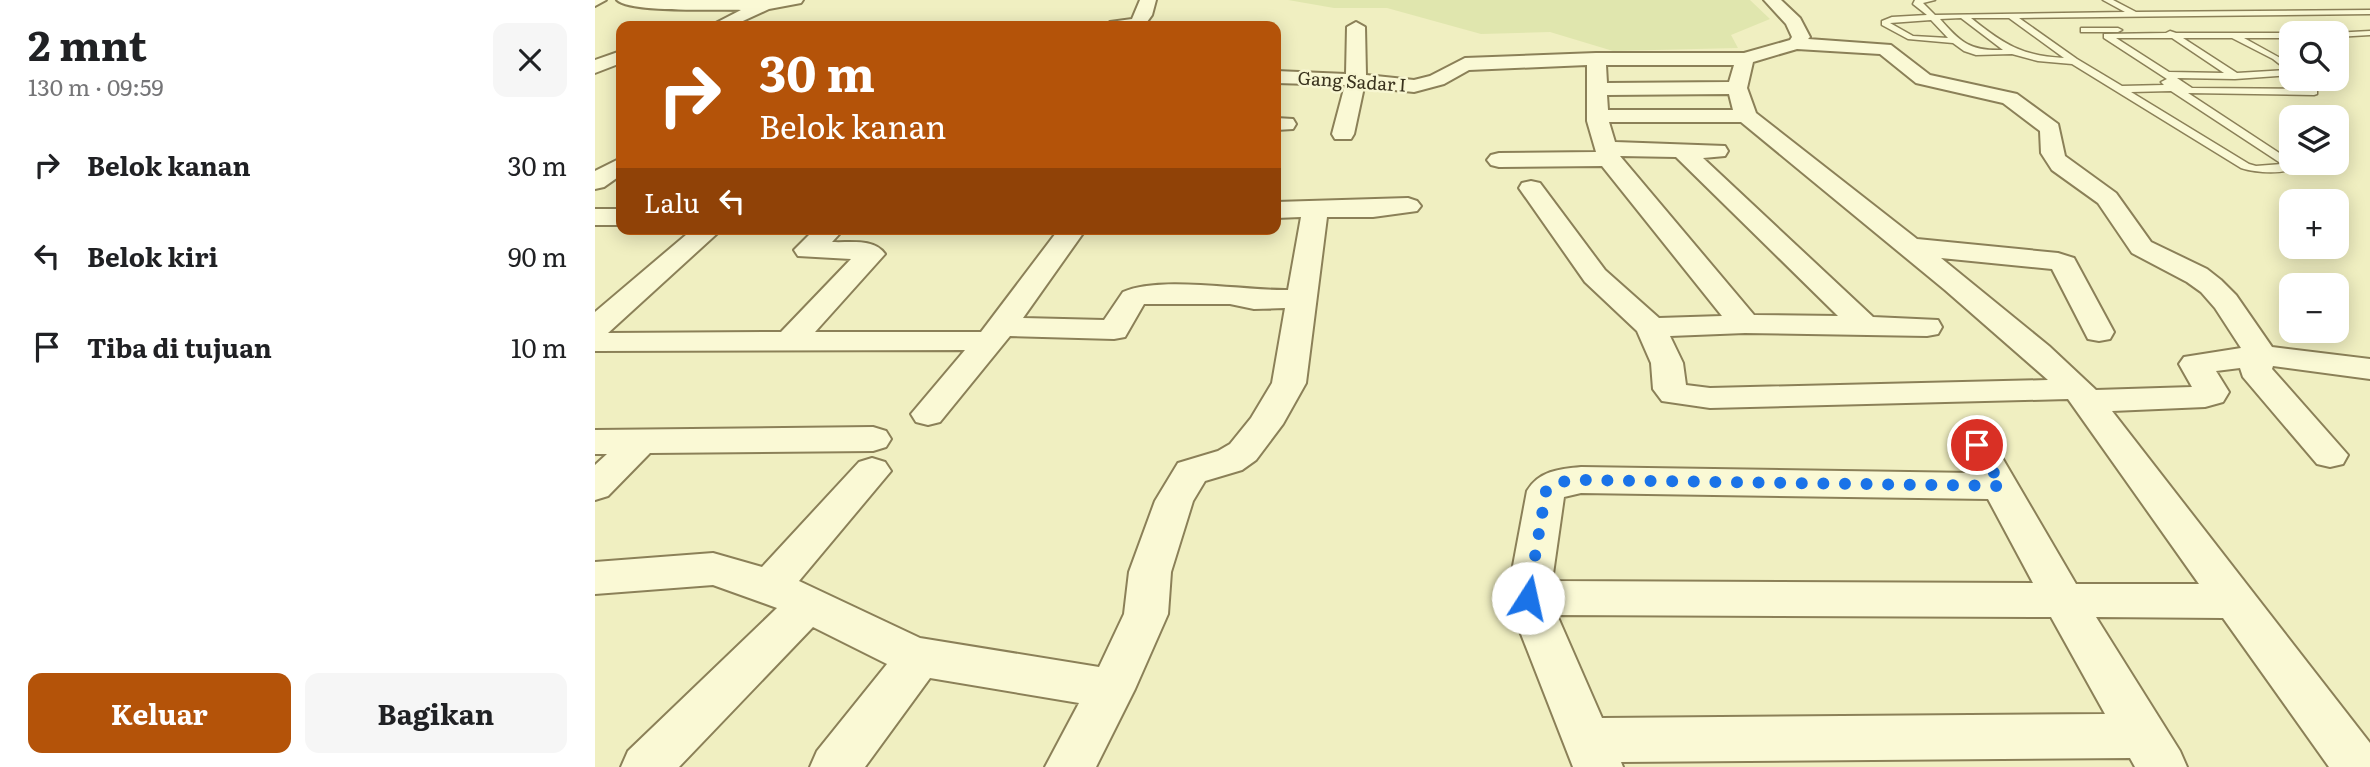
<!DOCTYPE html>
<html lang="id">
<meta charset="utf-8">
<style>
body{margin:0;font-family:Literata,serif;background:#f6f6f6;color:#202124;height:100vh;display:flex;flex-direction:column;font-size:26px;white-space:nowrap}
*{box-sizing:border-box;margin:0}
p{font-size:23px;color:#757577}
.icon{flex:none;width:38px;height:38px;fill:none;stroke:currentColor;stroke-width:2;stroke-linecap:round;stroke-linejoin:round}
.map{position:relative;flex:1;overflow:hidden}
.details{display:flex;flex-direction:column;background:#fff;width:595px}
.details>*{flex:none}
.hud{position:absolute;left:21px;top:21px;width:665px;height:214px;border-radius:14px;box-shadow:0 4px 18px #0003;background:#b45309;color:#fff;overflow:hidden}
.buttons{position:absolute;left:1684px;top:21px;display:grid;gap:14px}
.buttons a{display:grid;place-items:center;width:70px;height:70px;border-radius:14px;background:#fff;box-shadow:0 4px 18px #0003;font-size:35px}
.pin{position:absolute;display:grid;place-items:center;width:60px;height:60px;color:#fff;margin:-30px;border:4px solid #fff;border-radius:50%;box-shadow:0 2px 7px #0007}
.me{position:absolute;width:77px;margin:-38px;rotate:10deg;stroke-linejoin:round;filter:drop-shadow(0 0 5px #0008)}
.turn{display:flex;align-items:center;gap:24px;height:147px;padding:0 28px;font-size:32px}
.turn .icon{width:91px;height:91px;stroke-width:2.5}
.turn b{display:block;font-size:49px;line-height:60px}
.then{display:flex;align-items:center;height:66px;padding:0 28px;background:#0003;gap:14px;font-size:26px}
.round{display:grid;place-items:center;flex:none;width:74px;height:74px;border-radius:14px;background:#f6f6f6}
.overview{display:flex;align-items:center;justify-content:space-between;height:119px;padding:0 28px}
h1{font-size:42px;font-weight:700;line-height:52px}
.action{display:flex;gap:14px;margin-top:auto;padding:14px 28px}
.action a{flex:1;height:80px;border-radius:14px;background:#b45309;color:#fff;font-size:28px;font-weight:700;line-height:80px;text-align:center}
.action a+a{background:#f6f6f6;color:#202124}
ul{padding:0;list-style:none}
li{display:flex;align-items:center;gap:21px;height:91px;padding:0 28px}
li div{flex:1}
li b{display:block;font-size:26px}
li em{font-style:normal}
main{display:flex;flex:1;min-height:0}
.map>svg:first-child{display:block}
</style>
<main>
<section class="details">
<div class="overview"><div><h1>2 mnt</h1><p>130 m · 09:59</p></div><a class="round"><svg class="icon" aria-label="close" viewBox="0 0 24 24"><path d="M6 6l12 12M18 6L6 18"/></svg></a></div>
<ul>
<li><svg class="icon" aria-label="right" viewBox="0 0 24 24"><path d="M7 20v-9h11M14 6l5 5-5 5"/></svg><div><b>Belok kanan</b></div><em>30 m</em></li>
<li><svg class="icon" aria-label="left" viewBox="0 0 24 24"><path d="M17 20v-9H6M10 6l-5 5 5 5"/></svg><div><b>Belok kiri</b></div><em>90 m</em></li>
<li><svg class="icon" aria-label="arrive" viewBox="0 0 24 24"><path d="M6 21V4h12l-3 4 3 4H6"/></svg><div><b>Tiba di tujuan</b></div><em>10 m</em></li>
</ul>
<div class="action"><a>Keluar</a><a>Bagikan</a></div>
</section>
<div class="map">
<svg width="1775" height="767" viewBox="0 0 1775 767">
<rect width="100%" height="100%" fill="#f0efc1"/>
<path fill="#e0e6ae" d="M693,0H1155L1175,19L1136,35L1143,48L1018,51L955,32L886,34L792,8H739Z"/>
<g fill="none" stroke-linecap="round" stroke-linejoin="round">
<defs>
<path id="service" d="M1320,0H1340L1328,3L1340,15L1530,12L1508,0H1518L1541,12L1775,10V14L1424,18L1482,59L1527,86L1569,85L1566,82L1572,79L1509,38V34L1571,33L1575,31L1581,33H1699H1696V38H1649L1696,64V75L1640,79L1582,78L1597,88L1708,89L1695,79H1706L1722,90V94L1719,95L1593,93L1704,166C1690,175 1662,173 1646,168L1477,64L1443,61L1417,54L1381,55L1369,51L1358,43L1313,39L1287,25V21L1297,17L1332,15L1318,4ZM1366,18L1408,50C1375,51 1366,43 1345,19ZM1376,18H1414L1469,58C1427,56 1408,44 1376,18ZM1336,20L1353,38L1318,36L1295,23ZM1521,38H1577L1629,73L1574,72ZM1588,38H1637L1678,59L1692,70L1642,73ZM1576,91L1687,164L1661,166L1654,164L1536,92Z
M1486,28H1523L1527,30L1523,32H1486Z
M1775,31V35L1741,37V33H1738Z"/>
<path id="minor" d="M0,0H11L0,6Z
M22,0H208L206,3L174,9L137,26H115L146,10C124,9 35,13 22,0Z
M545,0H561L557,15L549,26H513L515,22L537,19Z
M1169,0H1186L1205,18L1215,37L1213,39L1296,45L1335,75L1422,94L1463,124L1470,156L1521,193L1556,242L1612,269L1626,280L1641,295L1677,347L1775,359V379L1678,366L1677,369L1753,455L1748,464L1735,467L1722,464L1648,377L1645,368L1621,371L1634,392L1628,402L1610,407L1517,411L1775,743V767H1734L1628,618L1501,617L1585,751L1592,767H1540L1535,758L1026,762L1028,767H978L912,598L932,491C944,471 964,469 986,467L1379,473L1364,445L1369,437L1382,433L1395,437L1481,584H1604L1473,399L1115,408L1067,401L1058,389L1056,363L1042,331L990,282L924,188L927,183L936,181L945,183L1010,270L1064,318L1127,316L1007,166L904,167L896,165L892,160L896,155L904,153L1001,152L992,121V65L874,70L849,84L819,92L769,87L759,134L756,139H740L737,134L750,85L681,83V71L751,74L752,27L761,22L770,27L771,75L819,80L835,76L870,58L1001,53H1149L1195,40L1197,37L1191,24ZM1202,49L1285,54L1321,83L1408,103L1445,131L1446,153L1457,170L1503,203L1537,253L1592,282L1606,292L1620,308L1646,348L1589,357L1584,364L1597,387L1501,390L1454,346L1346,258L1457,269L1493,339L1504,341L1515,339L1519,332L1479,258L1463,253L1322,239L1161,113L1152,88L1158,62ZM1011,65H1139L1134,82L1012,83ZM1134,94L1138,110H1013L1012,95ZM1014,122H1146L1350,290L1453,380L1115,388L1091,385L1088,363L1075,336L1150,333L1332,336L1343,334L1347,327L1343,320L1278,317L1108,158L1130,156L1133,151L1130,146L1020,142ZM1025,156L1081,157L1243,316L1159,315ZM986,493L1393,499L1438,583L957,581L969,497ZM962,615L1456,617L1510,714L1007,718Z
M26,51V63L0,73V60Z
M681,118L698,119L701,124L698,129L681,130Z
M26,158V175L9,187L0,189V171Z
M813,198L822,201L826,206L822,211L778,217H732L711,383L688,424L661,460L647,470L610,481L598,501L576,572L573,614L540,689L501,767H450L484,703L335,678L270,767H215L222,751L292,664L218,627L84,767H26L33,751L182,608L118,585L0,594V562L118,553L167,567L264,462L277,458L290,462L296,471L204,581L325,638L504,667L529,614L534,572L560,501L583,463L623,451L635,444L656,418L677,383L690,308L659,309L635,304H549L530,337L519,339L415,336L345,422L333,425L321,422L316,414L370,350L0,351V312L98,229H127L13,333L186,332L256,259L203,256L199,250L220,229H249L237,242C255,243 279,238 290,254L220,332H386L464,229H491L428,318L509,320L528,292C566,275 649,291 693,290L706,217L681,218V202Z
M0,209H26V225H0Z
M278,427L291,431L296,439L291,447L278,451L55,453L13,496L0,500V465L12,454H0V430Z"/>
</defs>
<use href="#service" stroke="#8b8058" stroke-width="3"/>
<use href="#minor" stroke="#8b8058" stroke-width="4"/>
<use href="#service" fill="#faf9d5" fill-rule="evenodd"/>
<use href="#minor" fill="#faf9d5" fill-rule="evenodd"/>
</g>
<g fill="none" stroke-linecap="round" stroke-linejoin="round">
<path stroke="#1a73e8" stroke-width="12" stroke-dasharray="0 21.6" d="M933,598L951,491L964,482L986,480L1407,486L1382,445"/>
</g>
<g text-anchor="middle" stroke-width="5" stroke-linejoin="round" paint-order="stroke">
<g font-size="18" fill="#39321d" stroke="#f7f6d1">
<text transform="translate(757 82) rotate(4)" y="6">Gang Sadar I</text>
</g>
</g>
</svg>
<div class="buttons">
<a><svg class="icon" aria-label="search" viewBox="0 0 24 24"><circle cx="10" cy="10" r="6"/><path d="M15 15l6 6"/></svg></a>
<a><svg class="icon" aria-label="layers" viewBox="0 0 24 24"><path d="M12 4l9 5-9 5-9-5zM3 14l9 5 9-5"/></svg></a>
<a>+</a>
<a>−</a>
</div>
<div class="pin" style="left:1382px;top:445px;background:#d93025"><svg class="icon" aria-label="arrive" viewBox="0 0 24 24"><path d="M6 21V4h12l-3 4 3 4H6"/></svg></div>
<svg class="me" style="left:933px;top:598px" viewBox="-20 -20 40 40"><circle r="19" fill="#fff"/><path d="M0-13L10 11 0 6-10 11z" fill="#1a73e8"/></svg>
<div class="hud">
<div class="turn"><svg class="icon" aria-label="right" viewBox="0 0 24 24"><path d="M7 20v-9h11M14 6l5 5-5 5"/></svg><div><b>30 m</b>Belok kanan</div></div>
<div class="then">Lalu<svg class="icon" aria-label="left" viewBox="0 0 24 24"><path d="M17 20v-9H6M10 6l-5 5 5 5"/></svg></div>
</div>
</div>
</main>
